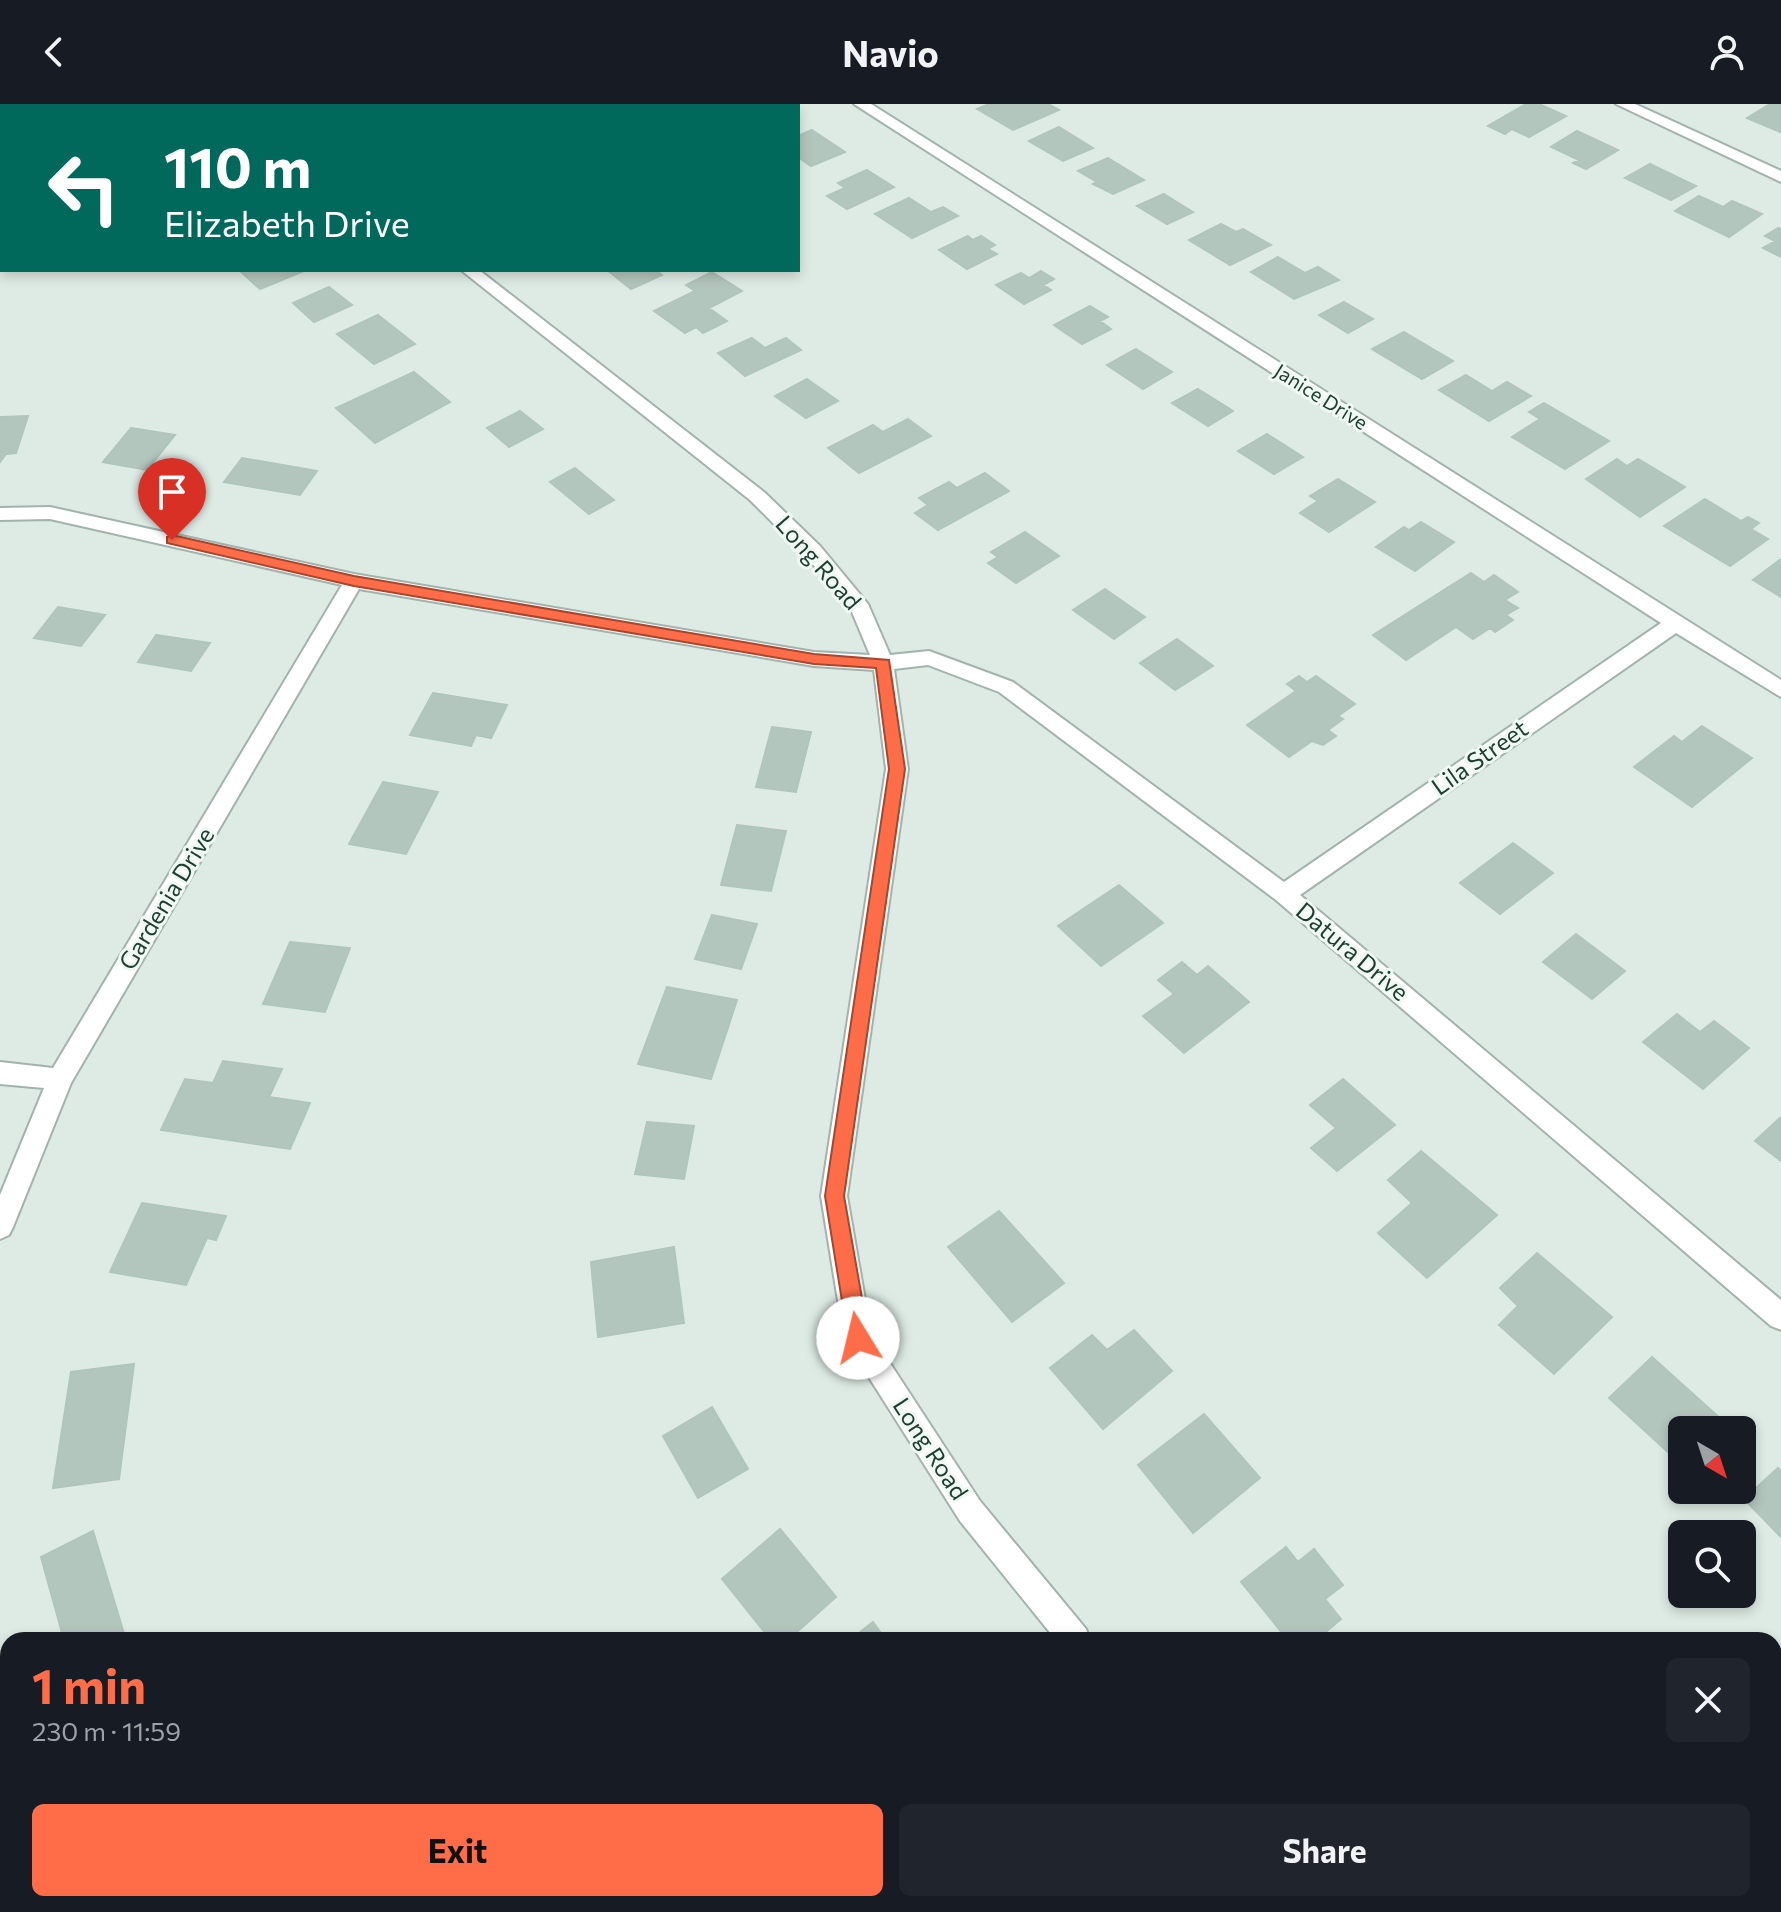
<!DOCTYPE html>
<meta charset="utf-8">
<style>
body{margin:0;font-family:Commissioner,sans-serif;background:#20242c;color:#f1f3f6;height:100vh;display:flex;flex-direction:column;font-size:30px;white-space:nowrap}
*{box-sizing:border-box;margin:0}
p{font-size:26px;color:#9ea1a6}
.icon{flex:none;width:44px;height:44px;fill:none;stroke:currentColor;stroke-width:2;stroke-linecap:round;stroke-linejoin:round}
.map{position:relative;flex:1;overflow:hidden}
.panel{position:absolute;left:0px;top:1528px;width:1782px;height:280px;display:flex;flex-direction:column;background:#171b24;border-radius:24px 24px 0 0;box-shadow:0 4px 12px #0003}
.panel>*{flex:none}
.hud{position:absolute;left:0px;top:0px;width:800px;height:168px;box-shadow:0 4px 12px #0003;background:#00695c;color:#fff;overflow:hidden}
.needle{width:52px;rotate:141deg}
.controls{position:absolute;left:1668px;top:1312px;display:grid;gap:16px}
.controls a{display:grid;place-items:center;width:88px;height:88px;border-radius:12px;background:#171b24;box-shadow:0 4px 12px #0003;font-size:40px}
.pin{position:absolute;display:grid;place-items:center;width:68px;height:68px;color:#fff;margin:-82px -34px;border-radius:50% 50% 50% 0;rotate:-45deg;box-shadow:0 0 8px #0007}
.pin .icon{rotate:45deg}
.me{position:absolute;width:88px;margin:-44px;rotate:351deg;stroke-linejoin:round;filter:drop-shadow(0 0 6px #0008)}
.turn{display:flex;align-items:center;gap:28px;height:168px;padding:0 32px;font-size:36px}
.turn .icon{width:104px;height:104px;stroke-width:2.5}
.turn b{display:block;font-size:56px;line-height:68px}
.round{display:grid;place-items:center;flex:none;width:84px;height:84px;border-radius:12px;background:#20242c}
.summary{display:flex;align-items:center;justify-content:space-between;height:136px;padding:0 32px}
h1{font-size:48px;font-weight:700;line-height:60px;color:#ff6d48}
.action{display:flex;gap:16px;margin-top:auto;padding:16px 32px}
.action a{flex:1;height:92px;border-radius:12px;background:#ff6d48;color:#111;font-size:32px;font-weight:700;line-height:92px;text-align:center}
.action a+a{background:#20242c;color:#f1f3f6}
header{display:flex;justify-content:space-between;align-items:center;height:104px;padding:0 32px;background:#171b24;font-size:36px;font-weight:700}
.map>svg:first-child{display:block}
</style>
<header><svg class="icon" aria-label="back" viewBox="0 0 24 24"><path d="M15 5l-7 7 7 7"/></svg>Navio<svg class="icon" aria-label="person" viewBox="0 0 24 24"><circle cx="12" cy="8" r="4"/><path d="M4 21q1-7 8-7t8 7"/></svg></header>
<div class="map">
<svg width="1781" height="1808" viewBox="0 0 1781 1808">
<rect width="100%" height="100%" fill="#deebe5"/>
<path fill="#b3c6be" stroke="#b0c5bc" stroke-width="2" d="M989,0H1048L1059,6L1013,26L977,5Z
M1526,0H1539L1566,12L1529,33L1512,25L1505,30L1488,22Z
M1770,0H1781L1780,28L1747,14Z
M1059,23L1093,44L1063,57L1029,37Z
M812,26L845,48L811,62L798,53V32Z
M1577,27L1618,46L1586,65L1573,59L1579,56L1551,43Z
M1108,54L1144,76L1113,90L1093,80L1097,78L1078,67Z
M1650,60L1696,82L1671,96L1625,74Z
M867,66L894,83L847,105L827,92L845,84L838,79Z
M1164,90L1193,108L1167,120L1137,102Z
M1699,92L1723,103L1732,97L1762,110L1729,133L1675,107Z
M909,94L931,108L943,103L958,112L912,134L875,110Z
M1221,120L1236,128L1243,125L1271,141L1230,161L1189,136Z
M1778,124L1781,125V153L1763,144L1775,137L1765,132Z
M968,132L973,136L981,132L995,141L988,145L997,150L967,165L939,146Z
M1278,153L1305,169L1318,163L1339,176L1294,195L1251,168Z
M239,166H306L260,185Z
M607,166H656L662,171L631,185Z
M1041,167L1054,175L1043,181L1051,186L1024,200L996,181L1021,169L1029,174Z
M712,168L742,187L709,204L727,217L703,229L696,223L685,229L654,207L695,187L686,181Z
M329,183L352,201L314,218L293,199Z
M1344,198L1373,215L1348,229L1319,211Z
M1090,202L1108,213L1100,217L1111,225L1082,240L1054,221Z
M378,211L415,240L374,260L337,230Z
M1404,228L1453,257L1422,275L1372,245Z
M752,234L765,244L786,234L801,246L745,272L718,249Z
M1136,245L1172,268L1143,285L1107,261Z
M414,268L450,298L375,339L336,304Z
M1466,271L1492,287L1507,278L1531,292L1489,317L1439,286Z
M807,275L838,297L806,314L775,292Z
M1198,285L1233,307L1208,322L1172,299Z
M1544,299L1609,337L1565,365L1512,333L1540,315L1529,308Z
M520,307L543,325L509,343L487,324Z
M28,312L16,349L6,350L0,358V313Z
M908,315L931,332L859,369L828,344L873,321L883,328Z
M131,324L175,331L147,366L103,358Z
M1267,330L1303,353L1274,370L1238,347Z
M242,354L317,367L300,391L224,378Z
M1617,355L1627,362L1638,355L1685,383L1640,413L1586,375Z
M575,364L614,396L589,410L550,378Z
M985,369L1009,387L938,426L915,409L928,401L919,394L949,378L957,384Z
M1338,375L1375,398L1329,428L1300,409L1318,397L1310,392Z
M1705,395L1741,417L1748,413L1759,419L1751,425L1768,435L1730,462L1664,422Z
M1421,418L1454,438L1415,467L1376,443L1404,423L1409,426Z
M1025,428L1059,452L1016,479L988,459L998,453L991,448Z
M1781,455V493L1753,476Z
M1471,469L1484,478L1494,471L1518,488L1505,496L1518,504L1506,511L1513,516L1495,528L1490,524L1473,535L1456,523L1406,556L1373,531Z
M1105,485L1145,513L1114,535L1073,506Z
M58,503L105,511L81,542L34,534Z
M156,531L210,539L191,567L138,558Z
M1177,535L1213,562L1175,586L1140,559Z
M1299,572L1307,578L1316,572L1355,600L1338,612L1343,615L1328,626L1336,632L1323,641L1312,637L1289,653L1247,621L1296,587L1287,580Z
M433,589L507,601L491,634L476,631L471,642L410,631Z
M1702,622L1752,654L1692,703L1634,663L1674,632L1682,638Z
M772,623L811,628L796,688L756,683Z
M383,678L438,688L406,750L349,740Z
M737,721L786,727L771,787L721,781Z
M1513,739L1553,769L1500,810L1460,779Z
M1119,781L1163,819L1101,862L1058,822Z
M712,811L757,820L741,865L695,855Z
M1576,830L1625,867L1592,895L1543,858Z
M290,838L350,844L325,908L263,900Z
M1182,858L1197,871L1208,862L1249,898L1184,949L1143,912L1174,890L1158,876Z
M667,883L737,896L711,975L638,960Z
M1677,910L1700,928L1714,917L1749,944L1703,985L1643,938Z
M223,957L282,965L269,993L310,999L290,1045L161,1026L185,975L213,979Z
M1343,975L1395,1021L1337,1067L1311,1044L1336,1024L1310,1001Z
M1781,1013V1057L1755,1037Z
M647,1018L694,1022L684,1075L635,1070Z
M1421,1047L1497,1111L1427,1174L1378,1129L1412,1099L1388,1076Z
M142,1099L226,1112L216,1136L207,1134L186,1181L110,1168Z
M999,1107L1064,1179L1012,1218L948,1143Z
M674,1143L684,1219L598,1233L591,1158Z
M1537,1149L1612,1213L1554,1270L1499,1221L1518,1202L1500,1184Z
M1134,1226L1172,1267L1103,1325L1050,1264L1092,1231L1107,1246Z
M1652,1253L1732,1325L1682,1326V1361L1609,1294Z
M134,1260L119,1375L53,1384L71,1268Z
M712,1303L748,1365L698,1394L663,1332Z
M1204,1310L1260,1374L1193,1429L1138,1361Z
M1778,1364L1781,1367V1433L1744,1395Z
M780,1425L836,1493L788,1536H771L722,1475Z
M93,1427L126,1536H64L41,1453Z
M1286,1443L1298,1458L1314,1445L1343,1481L1325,1495L1341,1515L1316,1536H1288L1241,1478Z
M873,1518L886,1536H850Z
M361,1800H483L480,1808H357Z
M928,1800H995L987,1808H934Z
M1517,1800H1586L1578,1808H1523Z"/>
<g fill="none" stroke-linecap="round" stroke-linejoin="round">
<defs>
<path id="minor" d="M248,0H264L265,2H249Z
M854,0H871L1781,576V593L1676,529L1300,791L1781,1196V1226L1771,1222L1276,796L999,588L928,561L894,565L908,665L847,1092L871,1230L980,1397L1086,1525L1090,1536H1056L960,1417L844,1234L821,1092L886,665L874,566L814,562L359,485L71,979L13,1123L9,1131L0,1135V1091L44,984L0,980V958L53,964L342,481L50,415L0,416V404L50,403L354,470L814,548L870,551L852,508L806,452L750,396L461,166H479L764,388L820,442L868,500L890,551L929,547L1013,578L1284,778L1661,519Z
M1616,0H1635L1781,67V78Z
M1270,1800H1306L1310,1808H1274Z"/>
</defs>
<use href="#minor" stroke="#a1b3ac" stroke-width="4"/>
<use href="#minor" fill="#fff" fill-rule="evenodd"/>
</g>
<path fill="#ff6d48" stroke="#a6472f" stroke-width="2" d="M172,431L354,472L814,550L889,556L905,665L844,1092L869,1234L866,1241L858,1244L851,1241L848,1234L825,1092L889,665L876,564L814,560L354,482L167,439V433Z"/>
<g text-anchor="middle" stroke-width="6" stroke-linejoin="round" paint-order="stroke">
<g font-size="20" fill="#1e3d33" stroke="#eff8f3">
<text transform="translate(1321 293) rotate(32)" y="7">Janice Drive</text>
</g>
<g font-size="24" fill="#1e3d33" stroke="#eff8f3">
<text transform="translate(818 459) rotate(49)" y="8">Long Road</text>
<text transform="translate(1480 654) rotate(-35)" y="8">Lila Street</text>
<text transform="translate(167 795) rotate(-59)" y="8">Gardenia Drive</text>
<text transform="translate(1352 848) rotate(40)" y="8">Datura Drive</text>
<text transform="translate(930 1345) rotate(57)" y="8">Long Road</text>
</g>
</g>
</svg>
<div class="controls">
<a><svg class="needle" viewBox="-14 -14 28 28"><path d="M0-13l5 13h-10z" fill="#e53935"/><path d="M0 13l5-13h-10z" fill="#9ea1a6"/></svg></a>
<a><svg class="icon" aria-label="search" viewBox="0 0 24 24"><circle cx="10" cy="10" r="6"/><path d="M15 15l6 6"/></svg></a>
</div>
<div class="pin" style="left:172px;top:436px;background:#d93025"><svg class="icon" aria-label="arrive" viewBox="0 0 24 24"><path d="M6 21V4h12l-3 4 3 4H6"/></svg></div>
<svg class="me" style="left:858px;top:1234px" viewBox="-20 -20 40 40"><circle r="19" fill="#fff"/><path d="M0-13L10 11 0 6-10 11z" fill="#ff6d48"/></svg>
<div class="hud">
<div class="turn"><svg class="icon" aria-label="left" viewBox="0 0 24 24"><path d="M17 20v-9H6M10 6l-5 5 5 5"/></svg><div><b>110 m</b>Elizabeth Drive</div></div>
</div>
<section class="panel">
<div class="summary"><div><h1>1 min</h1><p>230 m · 11:59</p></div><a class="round"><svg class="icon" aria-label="close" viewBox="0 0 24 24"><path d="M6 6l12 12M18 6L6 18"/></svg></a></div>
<div class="action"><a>Exit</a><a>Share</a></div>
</section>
</div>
